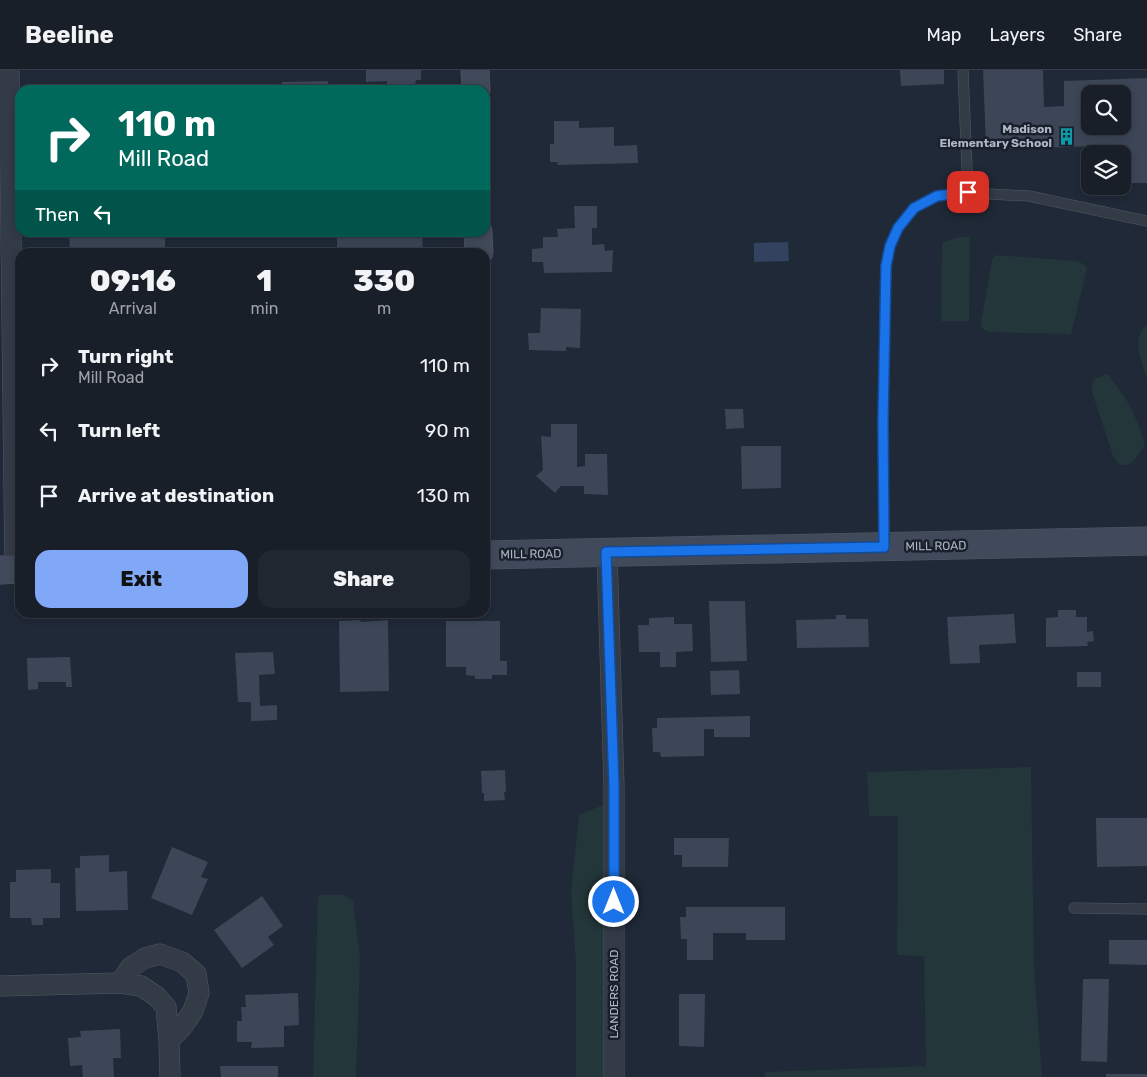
<!DOCTYPE html>
<style>
body{margin:0;font-family:Rubik,sans-serif;background:#212731;color:#f1f3f6;height:100vh;display:flex;flex-direction:column;font-size:19px;white-space:nowrap}
*{box-sizing:border-box;margin:0}
p{font-size:16px;color:#9fa2a8}
.icon{flex:none;width:28px;height:28px;fill:none;stroke:currentColor;stroke-width:2;stroke-linecap:round;stroke-linejoin:round}
.map{position:relative;flex:1;overflow:hidden}
.panel{position:absolute;left:15px;top:178px;width:475px;height:370px;display:flex;flex-direction:column;background:#181f29;border-radius:15px;box-shadow:0 2px 8px #0003,0 0 0 1px #363d46}
.panel>*{flex:none}
.banner{position:absolute;left:15px;top:15px;width:475px;height:152px;border-radius:15px;box-shadow:0 2px 8px #0003,0 0 0 1px #363d46;background:#00695c;color:#fff;overflow:hidden}
.buttons{position:absolute;left:1081px;top:15px;display:grid;gap:10px}
.buttons a{display:grid;place-items:center;width:50px;height:50px;border-radius:10px;background:#181f29;box-shadow:0 2px 8px #0003,0 0 0 1px #363d46;font-size:25px}
.pin{position:absolute;display:grid;place-items:center;width:42px;height:42px;color:#fff;margin:-21px;border-radius:10px;box-shadow:0 2px 8px #0006}
.me{position:absolute;width:55px;margin:-28px;rotate:0deg;stroke-linejoin:round;filter:drop-shadow(0 0 4px #0008)}
.turn{display:flex;align-items:center;gap:18px;height:105px;padding:0 20px;font-size:22px}
.turn .icon{width:65px;height:65px;stroke-width:2.5}
.turn b{display:block;font-size:35px;line-height:42px}
.then{display:flex;align-items:center;height:48px;padding:0 20px;background:#0003;gap:10px;font-size:19px}
.eta{display:flex;justify-content:space-evenly;align-items:center;height:85px;text-align:center}
.eta b{font-size:30px;font-weight:800;line-height:35px}
.button{display:flex;gap:10px;margin-top:auto;padding:10px 20px}
.button a{flex:1;height:58px;border-radius:15px;background:#80a8f7;color:#111;font-size:20px;font-weight:800;line-height:58px;text-align:center}
.button a+a{background:#212731;color:#f1f3f6}
ul{padding:0;list-style:none}
li{display:flex;align-items:center;gap:15px;height:65px;padding:0 20px}
li div{flex:1}
li b{display:block;font-size:19px}
li em{font-style:normal}
header{display:flex;align-items:center;gap:30px;box-sizing:border-box;height:70px;padding:0 25px;background:#181f29;border-bottom:1px solid #363d46}
header strong{font-size:24px}
nav{display:flex;gap:28px;margin-inline-start:auto;font-size:18px}
.map>svg:first-child{display:block}
</style>
<header>
<strong>Beeline</strong>
<nav><a>Map</a><a>Layers</a><a>Share</a></nav>
</header>
<div class="map">
<svg width="1147" height="1007" viewBox="0 0 1147 1007">
<rect width="100%" height="100%" fill="#202937"/>
<path fill="#233639" d="M970,166L969,251H941L942,173L955,168Z
M996,185L1077,191L1083,194L1087,198L1071,264L990,262L986,261L981,257V251L987,219L992,189Z
M1147,255V309C1142,293 1131,267 1147,255Z
M1108,304C1114,313 1121,322 1127,331C1135,344 1140,359 1145,375C1138,385 1133,397 1120,395L1113,386L1091,319L1094,309Z
M1031,697L1034,896L1042,1007H765V1002L926,996L924,886L897,885L898,746H869L867,702Z
M603,735L606,1007H576V895L571,821L579,745Z
M318,825H344L353,830L360,888L356,1007H313Z"/>
<path fill="#33435f" d="M788,172L789,191L754,192V173Z"/>
<path fill="#3c4657" fill-rule="evenodd" d="M366,0H421V10H416L415,14L387,15V11L366,12Z
M900,0H944V14L901,16Z
M983,0H1043L1044,37L1064,36V11L1147,8V113H1129L1127,75L1010,79V75L986,76ZM1090,24H1122V56H1090Z
M328,11V20H282V12Z
M554,51H579V58L614,57V76L637,75L638,93L558,95L557,92H550V74H554Z
M574,136H597V158H592V175L604,174L605,181L613,180L612,202L544,203L543,192H532V179L543,178V167H558L557,159L575,158Z
M128,162H155V167L165,166V182H70L69,164Z
M337,162H422L423,182H337Z
M541,238L581,239L580,278L566,277V281L529,280L528,263H540Z
M725,339H743L744,358L726,359Z
M551,354H577V397L585,396V384H607L608,425L584,424V416H561L555,423L536,406L543,400L541,366L551,367Z
M741,376H781V418L742,419Z
M709,531H745L747,591L711,592Z
M1058,540H1076V547H1087V562L1093,561L1094,571L1087,572L1088,576L1046,577V548L1058,547Z
M1014,544L1016,573L979,575L980,593L950,594L947,547Z
M836,545H846V549H868L869,577L797,578L796,550L836,549Z
M674,547V554H692L693,581L676,582V597H660V582H639L638,555H649V548Z
M360,550L361,552L388,550L389,621L340,622L339,551Z
M446,551H500V591H507V605H492V609H475V606L466,605V597H446Z
M273,582L275,604L259,605L260,636L277,635V650L251,651V632H238L235,583Z
M70,587L72,617H66V612H38V619L28,620L27,588Z
M739,600L740,624L711,625L710,601Z
M1077,602H1101V617H1077Z
M750,646V667H714V659H704V686L661,687L660,682H653L652,658H657V648Z
M505,700L506,722H504L505,730L484,731V723H482L481,701Z
M1096,748H1147V796L1097,797Z
M674,768H729L728,797H682V785H674Z
M172,777L208,792L201,807L208,809L192,845L151,828Z
M109,785V802L127,801L128,840L76,841L75,798H80V786Z
M51,799V813H60V848H43V855H32L31,848H10V812H16V800Z
M262,826L283,856L268,867L274,875L242,898L214,860Z
M686,837H785V870H746V863H713V890H687V869H681L680,847H686Z
M1109,870H1147V895L1109,894Z
M1083,909H1109L1107,992L1081,991Z
M298,923L299,955L284,956V977L251,978L252,972H237V951H242L241,937H246L245,925Z
M679,924H705L704,977L679,976Z
M120,959L121,988H113L114,1007H83L82,995L70,996L68,968L81,967L80,961Z
M220,996H278V1007H221Z
M1106,1004H1147V1007H1106Z"/>
<g fill="none" stroke-linecap="round" stroke-linejoin="round">
<defs>
<path id="lane" d="M963,0L968,123
M884,476L883,351L886,196L890,176L898,158L914,138L937,126L968,123L1029,126L1147,151
M1074,838L1147,839"/>
<path id="street" d="M9,0L15,500
M607,482L614,716V1007
M120,913L131,897L145,888L160,884L182,892L196,904L199,923L193,941L182,957L169,970
M0,916L120,913L141,916L156,926L166,937L169,970L170,1007"/>
<path id="secondary" d="M475,0L476,20
M478,162L479,182
M485,485L1147,471
M0,500L20,499"/>
</defs>
<use href="#lane" stroke="#515865" stroke-width="11"/>
<use href="#street" stroke="#515865" stroke-width="21"/>
<use href="#secondary" stroke="#515865" stroke-width="29"/>
<use href="#lane" stroke="#333b47" stroke-width="10"/>
<use href="#street" stroke="#333b47" stroke-width="20"/>
<use href="#secondary" stroke="#414a5a" stroke-width="28"/>
</g>
<g fill="none" stroke-linecap="round" stroke-linejoin="round">
<defs>
<path id="route" d="M614,832V716L606,482L884,477L883,351L886,196L890,176L898,158L914,138L937,126L968,122"/>
</defs>
<use href="#route" stroke="#114b97" stroke-width="12"/>
<use href="#route" stroke="#1a73e8" stroke-width="9"/>
</g>
<defs>
<symbol id="building-bare" viewBox="-9 -9 18 18"><path d="M-4-6H4V6H1V3H-1V6H-4ZM-2.5-4.3h1.7v1.8h-1.7ZM.8-4.3h1.7v1.8H.8ZM-2.5-1h1.7V.8h-1.7ZM.8-1h1.7V.8H.8Z" fill="#0f9aa8" stroke="#19202c" stroke-width="2.5" paint-order="stroke"/></symbol>
</defs>
<g fill-rule="evenodd">
<use href="#building-bare" x="1054" y="54" width="25" height="25"/>
</g>
<g text-anchor="middle" stroke-width="5" stroke-linejoin="round" paint-order="stroke">
<g font-size="12" font-weight="bold" fill="#aeb5c4" stroke="#19202c" text-anchor="end">
<text x="1052" y="63">Madison<tspan x="1052" dy="14">Elementary School</tspan></text>
</g>
<g font-size="12" fill="#aeb5c4" stroke="#19202c">
<text transform="translate(936 476) rotate(-1)" y="4">MILL ROAD</text>
<text transform="translate(531 484) rotate(-1)" y="4">MILL ROAD</text>
<text transform="translate(614 924) rotate(-90)" y="4">LANDERS ROAD</text>
</g>
</g>
</svg>
<div class="buttons">
<a><svg class="icon" aria-label="search" viewBox="0 0 24 24"><circle cx="10" cy="10" r="6"/><path d="M15 15l6 6"/></svg></a>
<a><svg class="icon" aria-label="layers" viewBox="0 0 24 24"><path d="M12 4l9 5-9 5-9-5zM3 14l9 5 9-5"/></svg></a>
</div>
<div class="pin" style="left:968px;top:122px;background:#d93025"><svg class="icon" aria-label="arrive" viewBox="0 0 24 24"><path d="M6 21V4h12l-3 4 3 4H6"/></svg></div>
<svg class="me" style="left:614px;top:832px" viewBox="-20 -20 40 40"><circle r="17" fill="#1a73e8" stroke="#fff" stroke-width="3"/><path d="M0-11L8 9 0 5-8 9z" fill="#fff"/></svg>
<div class="banner">
<div class="turn"><svg class="icon" aria-label="right" viewBox="0 0 24 24"><path d="M7 20v-9h11M14 6l5 5-5 5"/></svg><div><b>110 m</b>Mill Road</div></div>
<div class="then">Then<svg class="icon" aria-label="left" viewBox="0 0 24 24"><path d="M17 20v-9H6M10 6l-5 5 5 5"/></svg></div>
</div>
<section class="panel">
<div class="eta">
<div><b>09:16</b><p>Arrival</p></div>
<div><b>1</b><p>min</p></div>
<div><b>330</b><p>m</p></div>
</div>
<ul>
<li><svg class="icon" aria-label="right" viewBox="0 0 24 24"><path d="M7 20v-9h11M14 6l5 5-5 5"/></svg><div><b>Turn right</b><p>Mill Road</p></div><em>110 m</em></li>
<li><svg class="icon" aria-label="left" viewBox="0 0 24 24"><path d="M17 20v-9H6M10 6l-5 5 5 5"/></svg><div><b>Turn left</b></div><em>90 m</em></li>
<li><svg class="icon" aria-label="arrive" viewBox="0 0 24 24"><path d="M6 21V4h12l-3 4 3 4H6"/></svg><div><b>Arrive at destination</b></div><em>130 m</em></li>
</ul>
<div class="button"><a>Exit</a><a>Share</a></div>
</section>
</div>
